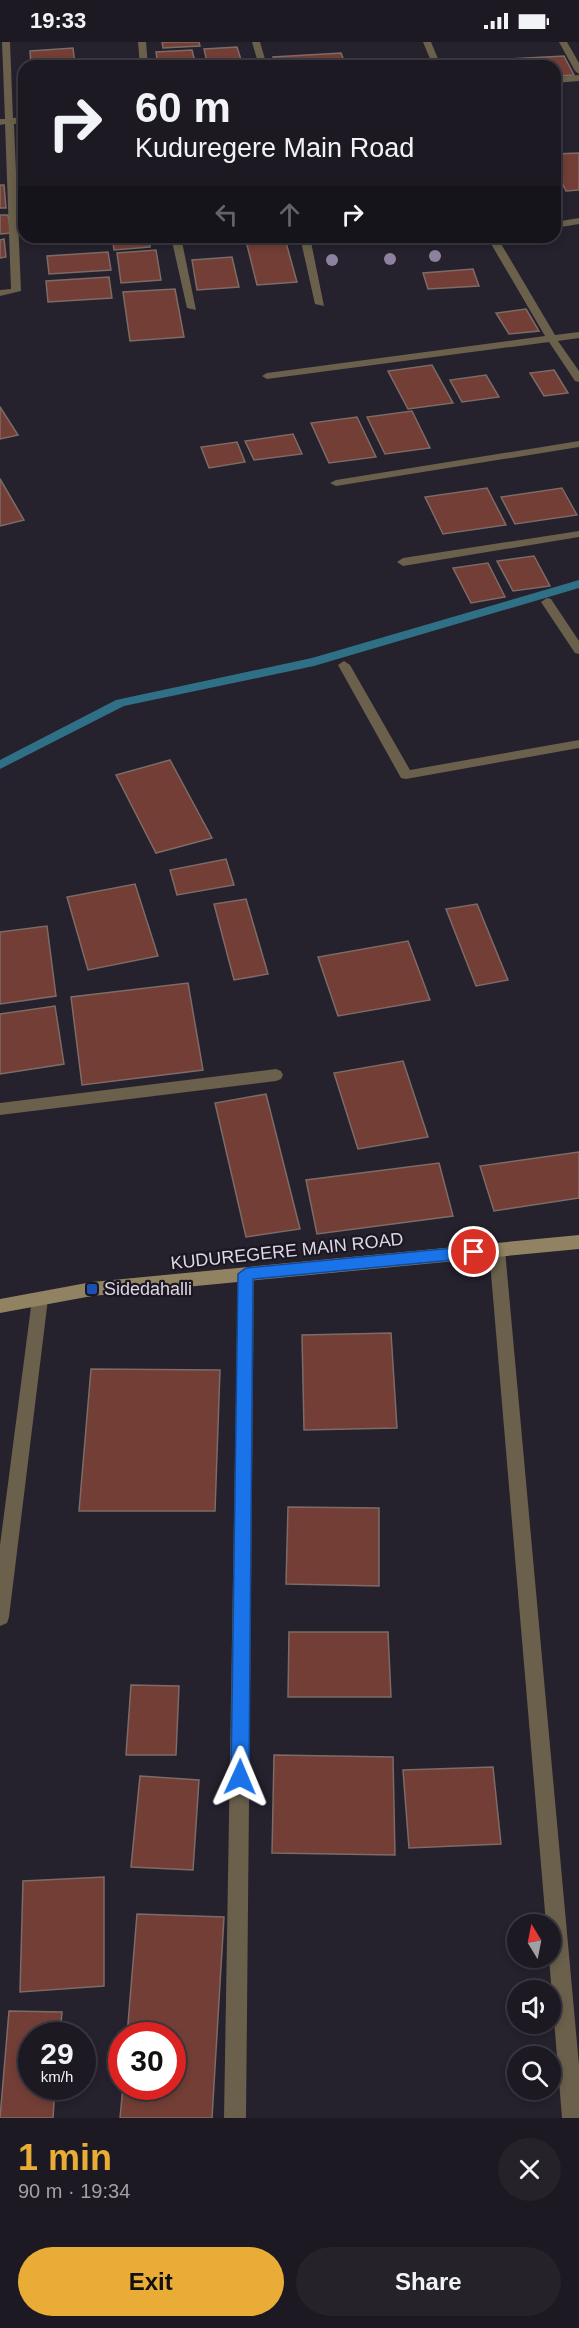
<!DOCTYPE html>
<meta charset="utf-8">
<style>
body{margin:0;font-family:Arial,sans-serif;background:#25222a;color:#f1f3f6;height:100vh;display:flex;flex-direction:column;font-size:22px;white-space:nowrap}
*{box-sizing:border-box;margin:0}
p{font-size:20px;color:#a0a0a5}
.icon{flex:none;width:33px;height:33px;fill:none;stroke:currentColor;stroke-width:2;stroke-linecap:round;stroke-linejoin:round}
.map{position:relative;height:2076px;overflow:hidden}
.sheet{display:flex;flex-direction:column;background:#1c1922;flex:1}
.sheet>*{flex:none}
.banner{position:absolute;left:18px;top:18px;width:543px;height:183px;border-radius:18px;box-shadow:0 3px 9px #0003,0 0 0 2px #3a3840;background:#1c1922;color:#f1f3f6;overflow:hidden}
.needle{width:39px;rotate:350deg}
.controls{position:absolute;left:507px;top:1872px;display:grid;gap:12px}
.controls a{display:grid;place-items:center;width:54px;height:54px;border-radius:50%;background:#1c1922;box-shadow:0 3px 9px #0003,0 0 0 2px #3a3840;font-size:30px}
.speed{position:absolute;left:18px;top:1980px;display:flex;gap:12px;font-size:30px;font-weight:700;text-align:center}
.speed>*{display:grid;place-content:center;width:78px;height:78px;border-radius:50%;background:#1c1922;box-shadow:0 3px 9px #0003,0 0 0 2px #3a3840;line-height:1}
.speed small{font-size:15px;font-weight:400}
.speed .limit{border:9px solid #d22;background:#fff;color:#111}
.pin{position:absolute;display:grid;place-items:center;width:51px;height:51px;color:#fff;margin:-26px;border:3px solid #fff;border-radius:50%;box-shadow:0 2px 6px #0007}
.me{position:absolute;width:66px;margin:-33px;rotate:1deg;stroke-linejoin:round;filter:drop-shadow(0 0 4px #0008)}
.turn{display:flex;align-items:center;gap:21px;height:126px;padding:0 18px;font-size:27px}
.turn .icon{width:78px;height:78px;stroke-width:2.5}
.turn b{display:block;font-size:42px;line-height:51px}
.lanes{display:flex;align-items:center;height:57px;padding:0 18px;background:#0003;justify-content:center;gap:30px;direction:ltr}
.lanes .off{opacity:.35}
.round{display:grid;place-items:center;flex:none;width:63px;height:63px;border-radius:32px;background:#25222a}
.overview{display:flex;align-items:center;justify-content:space-between;height:102px;padding:0 18px}
h1{font-size:36px;font-weight:800;line-height:45px;color:#e8ac37}
.action{display:flex;gap:12px;margin-top:auto;padding:12px 18px}
.action a{flex:1;height:69px;border-radius:36px;background:#e8ac37;color:#111;font-size:24px;font-weight:800;line-height:69px;text-align:center}
.action a+a{background:#25222a;color:#f1f3f6}
.status{display:flex;justify-content:space-between;align-items:center;height:42px;padding:0 30px;background:#1c1922;direction:ltr}
.status svg{height:16px;fill:currentColor}
.map>svg:first-child{display:block}
</style>
<div class="status"><b>19:33</b><svg viewBox="0 0 49 12"><path d="M0 12V9h3v3zM5 12V6h3v6zM10 12V3h3v9zM15 12V0h3v12zM26 1h20v11H26zM47 4h2v5h-2z"/></svg></div>
<div class="map">
<svg width="579" height="2076" viewBox="0 0 579 2076">
<rect width="100%" height="100%" fill="#25212d"/>
<g fill="none" stroke-linecap="round" stroke-linejoin="round">
<path fill="#2f7087" fill-rule="evenodd" d="M579,538V546L314,624L124,664L0,727V718L116,658L312,616Z"/>
</g>
<path fill="#723e35" stroke="#7d6b67" stroke-width="1.5" d="M162,0H199L200,4L163,6Z
M237,5L243,24H208L204,7Z
M73,6L75,22L31,24L30,9Z
M192,8L196,24H158L156,10Z
M341,11L346,24H276L273,15Z
M564,14L574,33L555,34V24H511L508,17Z
M131,17L132,24H87L86,19Z
M579,111V148L566,149L555,126V112Z
M0,143H4L6,166H0Z
M0,173H8L11,191L0,192Z
M112,195H149L150,205L114,208Z
M4,197L6,215L0,216V198Z
M285,197L297,240L257,243L246,199Z
M156,208L161,238L121,241L117,211Z
M108,210L111,228L49,232L47,214Z
M232,215L239,245L197,248L192,218Z
M473,227L479,244L428,247L423,231Z
M109,235L112,256L48,260L46,239Z
M175,247L184,295L130,299L123,250Z
M526,267L539,289L509,292L496,271Z
M432,323L453,361L408,367L388,329Z
M554,328L568,351L544,354L530,331Z
M486,333L499,355L462,360L450,338Z
M0,365L18,393L0,397Z
M412,369L430,406L385,412L367,375Z
M357,375L376,415L329,421L311,381Z
M293,392L302,412L254,418L245,399Z
M237,400L245,420L209,426L201,405Z
M0,437L24,478L0,484Z
M487,446L506,483L443,492L425,455Z
M562,446L577,473L515,482L501,455Z
M534,514L550,544L513,549L497,519Z
M488,521L505,555L471,561L453,526Z
M170,718L212,796L156,811L116,733Z
M226,817L234,843L177,853L170,828Z
M135,842L158,914L88,928L67,855Z
M246,857L268,932L234,938L214,862Z
M477,862L508,938L476,944L446,867Z
M47,884L56,954L0,962V890Z
M408,899L430,958L338,974L318,915Z
M188,941L203,1028L82,1043L71,955Z
M55,964L64,1022L0,1032V972Z
M403,1019L428,1095L358,1107L334,1031Z
M266,1052L300,1187L246,1195L215,1061Z
M579,1110V1156L494,1169L480,1124Z
M439,1121L453,1174L317,1192L306,1138Z
M391,1291L397,1386L304,1388L302,1293Z
M91,1327L220,1328L215,1469H79Z
M288,1465L379,1466V1544L286,1542Z
M289,1590H388L391,1655H288Z
M131,1643L179,1644L176,1713H126Z
M274,1713L393,1715L395,1813L272,1811Z
M493,1725L501,1802L409,1806L403,1728Z
M140,1734L199,1738L193,1828L131,1825Z
M104,1835V1944L20,1950L23,1839Z
M137,1872L224,1875L212,2076H120L123,2044H172V1994H127Z
M9,1969L62,1970L60,1994H32V2044H55L53,2076H0Z"/>
<g fill="none" stroke-linecap="round" stroke-linejoin="round">
<path fill="#6a604b" fill-rule="evenodd" d="M2,0H10L13,76L24,75V81L14,82L21,249L0,254V248L11,247L5,82L0,83V77H5Z
M138,0H146L148,24H140Z
M252,0H260L267,24H259Z
M423,0H431L441,24H433Z
M559,0H567L579,21V32L575,29Z
M579,33V39L555,41V35Z
M579,176V182L555,186V180Z
M171,195H181L196,268L187,266Z
M300,195H310L324,264L315,262Z
M487,195H497L555,293L579,290V296L558,299L579,329V340L575,339L549,300L267,337L262,334L267,331L545,294Z
M579,399V405L336,444L330,441L336,438Z
M579,489V495L403,524L397,520L403,516Z
M547,556L551,557L579,599V612L575,611L541,560Z
M344,619L350,623L410,728L579,698V706L406,737L401,736L338,623Z
M276,1027L281,1029L283,1033L281,1037L276,1039L0,1073V1061Z
M497,1201L503,1203L505,1208L579,2023V2076H562L549,1916H550V1882H546L489,1208L491,1203Z
M246,1225L252,1227L254,1232L246,2076H224L238,1232L240,1227Z
M40,1250L46,1252L48,1257L9,1575L7,1581L0,1584V1503L32,1257L34,1252Z"/>
<path fill="#918261" fill-rule="evenodd" d="M579,1193V1207L92,1254L0,1271V1257L92,1240Z"/>
</g>
<g fill="#8c819f">
<circle cx="435" cy="214" r="6"/>
<circle cx="390" cy="217" r="6"/>
<circle cx="332" cy="218" r="6"/>
</g>
<path fill="#1a73e8" stroke="#114b97" stroke-width="1.5" d="M474,1204L481,1210L474,1216L253,1237L249,1735L246,1741L240,1744L234,1741L231,1735L238,1232L246,1226Z"/>
<rect fill="#1a4fb4" stroke="#1c1723" stroke-width="2" x="86" y="1241" width="12" height="12" rx="3"/>
<g text-anchor="middle" stroke-width="4.5" stroke-linejoin="round" paint-order="stroke">
<g font-size="18" fill="#dcd9e2" stroke="#1c1723">
<text transform="translate(287 1209) rotate(-6)" y="6">KUDUREGERE MAIN ROAD</text>
</g>
<g font-size="18" fill="#dcd9e2" stroke="#1c1723" text-anchor="start">
<text x="104" y="1253">Sidedahalli</text>
</g>
</g>
</svg>
<div class="controls">
<a><svg class="needle" viewBox="-14 -14 28 28"><path d="M0-13l5 13h-10z" fill="#e53935"/><path d="M0 13l5-13h-10z" fill="#a0a0a5"/></svg></a>
<a><svg class="icon" aria-label="sound" viewBox="0 0 24 24"><path d="M4 9h4l5-4v14l-5-4H4zM17 9q2 3 0 6"/></svg></a>
<a><svg class="icon" aria-label="search" viewBox="0 0 24 24"><circle cx="10" cy="10" r="6"/><path d="M15 15l6 6"/></svg></a>
</div>
<div class="speed"><div>29<small>km/h</small></div><div class="limit">30</div></div>
<div class="pin" style="left:474px;top:1210px;background:#d93025"><svg class="icon" aria-label="arrive" viewBox="0 0 24 24"><path d="M6 21V4h12l-3 4 3 4H6"/></svg></div>
<svg class="me" style="left:240px;top:1735px" viewBox="-20 -20 40 40"><path d="M0-17L14 15 0 8-14 15z" fill="#1a73e8" stroke="#fff" stroke-width="4"/></svg>
<div class="banner">
<div class="turn"><svg class="icon" aria-label="right" viewBox="0 0 24 24"><path d="M7 20v-9h11M14 6l5 5-5 5"/></svg><div><b>60 m</b>Kuduregere Main Road</div></div>
<div class="lanes"><svg class="icon off" aria-label="left" viewBox="0 0 24 24"><path d="M17 20v-9H6M10 6l-5 5 5 5"/></svg><svg class="icon off" aria-label="ahead" viewBox="0 0 24 24"><path d="M12 20V5M6 11l6-6 6 6"/></svg><svg class="icon" aria-label="right" viewBox="0 0 24 24"><path d="M7 20v-9h11M14 6l5 5-5 5"/></svg></div>
</div>
</div>
<section class="sheet">
<div class="overview"><div><h1>1 min</h1><p>90 m · 19:34</p></div><a class="round"><svg class="icon" aria-label="close" viewBox="0 0 24 24"><path d="M6 6l12 12M18 6L6 18"/></svg></a></div>
<div class="action"><a>Exit</a><a>Share</a></div>
</section>
